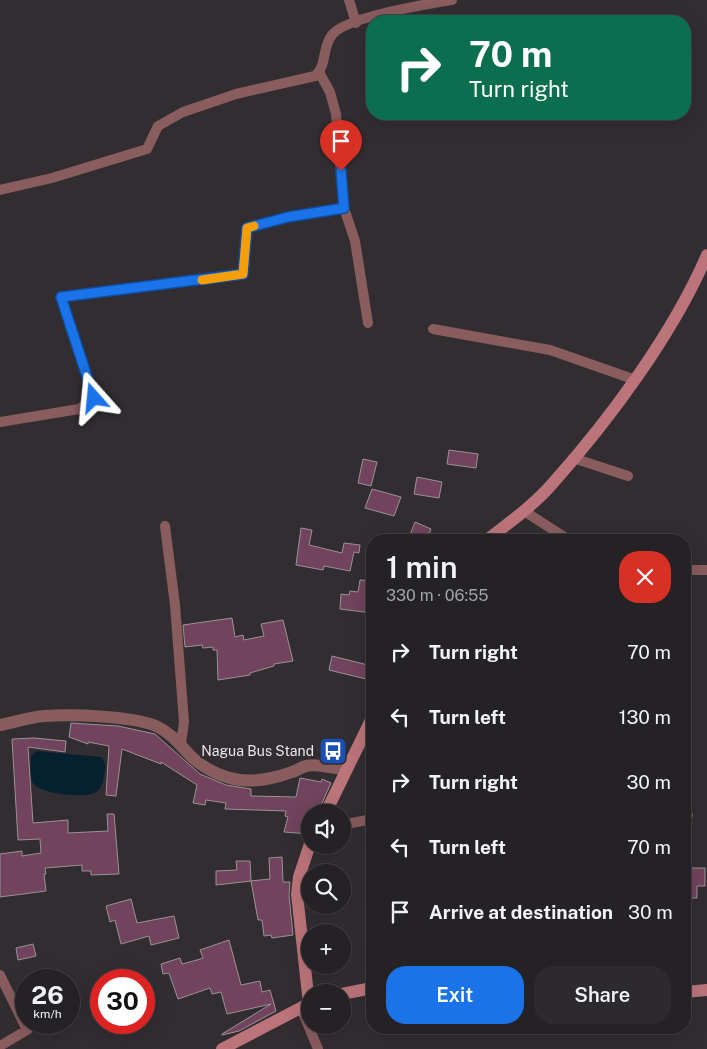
<!DOCTYPE html>
<meta charset="utf-8">
<style>
body{margin:0;font-family:"Public Sans",sans-serif;background:#2d2a2d;color:#f1f3f6;height:100vh;display:flex;flex-direction:column;font-size:19px;white-space:nowrap}
*{box-sizing:border-box;margin:0}
p{font-size:16px;color:#a3a4a7}
.icon{flex:none;width:28px;height:28px;fill:none;stroke:currentColor;stroke-width:2;stroke-linecap:round;stroke-linejoin:round}
.map{position:relative;flex:1;overflow:hidden}
.details{position:absolute;left:366px;top:534px;width:325px;height:500px;display:flex;flex-direction:column;background:#252225;border-radius:20px;box-shadow:0 5px 20px #0002,0 0 0 1px #423f42}
.details>*{flex:none}
.hud{position:absolute;left:366px;top:15px;width:325px;height:105px;border-radius:20px;box-shadow:0 5px 20px #0002,0 0 0 1px #423f42;background:#0b6e4f;color:#fff;overflow:hidden}
.buttons{position:absolute;left:301px;top:804px;display:grid;gap:10px}
.buttons a{display:grid;place-items:center;width:50px;height:50px;border-radius:50%;background:#252225;box-shadow:0 5px 20px #0002,0 0 0 1px #423f42;font-size:25px}
.speed{position:absolute;left:15px;top:969px;display:flex;gap:10px;font-size:25px;font-weight:700;text-align:center}
.speed>*{display:grid;place-content:center;width:65px;height:65px;border-radius:50%;background:#252225;box-shadow:0 5px 20px #0002,0 0 0 1px #423f42;line-height:1}
.speed small{font-size:12px;font-weight:400}
.speed .limit{border:8px solid #d22;background:#fff;color:#111}
.pin{position:absolute;display:grid;place-items:center;width:42px;height:42px;color:#fff;margin:-51px -21px;border-radius:50% 50% 50% 0;rotate:-45deg;box-shadow:0 0 5px #0007}
.pin .icon{rotate:45deg}
.me{position:absolute;width:55px;margin:-28px;rotate:342deg;stroke-linejoin:round;filter:drop-shadow(0 0 4px #0008)}
.turn{display:flex;align-items:center;gap:18px;height:105px;padding:0 20px;font-size:22px}
.turn .icon{width:65px;height:65px;stroke-width:2.5}
.turn b{display:block;font-size:35px;line-height:42px}
.round{display:grid;place-items:center;flex:none;width:52px;height:52px;border-radius:20px;background:#2d2a2d}
.overview{display:flex;align-items:center;justify-content:space-between;height:85px;padding:0 20px}
h1{font-size:30px;font-weight:600;line-height:38px}
.primary-button{display:flex;gap:10px;margin-top:auto;padding:10px 20px}
.primary-button a{flex:1;height:58px;border-radius:20px;background:#1a73e8;color:#fff;font-size:20px;font-weight:600;line-height:58px;text-align:center}
.primary-button a+a{background:#2d2a2d;color:#f1f3f6}
ul{padding:0;list-style:none}
li{display:flex;align-items:center;gap:15px;height:65px;padding:0 20px}
li div{flex:1}
li b{display:block;font-size:19px}
li em{font-style:normal}
.map>svg:first-child{display:block}
</style>
<div class="map">
<svg width="707" height="1049" viewBox="0 0 707 1049">
<rect width="100%" height="100%" fill="#312d31"/>
<path fill="#052130" d="M36,751L101,757C106,763 106,767 104,775C103,782 102,788 96,792C87,799 39,794 33,783C29,776 31,763 31,756Z"/>
<path fill="#71435c" stroke="#9a9396" d="M449,450L478,454L476,468L447,464Z
M363,459L377,462L371,486L358,483Z
M417,477L442,482L439,498L414,494Z
M372,489L401,497L394,516L365,508Z
M415,522L431,529L427,540H408Z
M301,528L312,530L309,545L342,553L344,543L360,545L359,553L354,552L350,571L324,566L323,570L296,565Z
M360,580L372,581V613L340,609L341,594L349,595L350,591L358,592Z
M232,618L235,637L243,635L244,640L264,636L261,624L283,620L293,661L274,664V666L250,673V675L218,680L217,650H213V647L203,648L202,645L185,647L183,625Z
M332,656L372,666L370,680L329,670Z
M71,723L118,726L155,734L200,774L226,785L251,789V796L296,797L300,778L321,782L322,779L331,783L318,812H310V834L284,832L288,817L285,816L286,811L225,809L226,803L206,800L205,805L193,803L197,785L161,762V764L122,749L116,796L106,795L109,746L88,742V744L69,737Z
M34,738L66,741L65,752L28,747L33,823L68,820V833L108,831L107,814H114L119,874L91,875V871H82V865L45,868L46,874H44L46,891L0,897V854L22,851V856L41,853L40,839L18,840L12,739Z
M282,857L283,882H290L289,895L293,935L272,938L271,935L264,936L262,920H258L251,881L216,885V871L237,870L236,861H250L251,881L270,879L269,858Z
M691,868H705V886H697V898H686L685,886H689Z
M131,899L137,923L174,916L179,938L151,945L149,936L121,944L115,920L110,922L106,906Z
M229,940L241,985L260,981L262,992L270,990L276,1011L239,1031L222,1035V1034L271,1004L227,1014L221,992L212,994L210,988L178,999L169,973L163,974L161,964L180,958L182,964L197,960L203,958L200,950Z
M33,944L36,956L18,960L16,948Z"/>
<g fill="none" stroke-linecap="round" stroke-linejoin="round">
<path stroke="#895c5e" stroke-width="10" d="M349,0L356,23
M319,72L330,92L336,114L344,208L355,241L368,323
M0,190L52,178L147,149L158,126L183,112L236,94L315,76C327,66 322,47 332,35C345,17 428,4 452,0
M433,329L550,350L633,379
M0,422L79,409L94,398L61,297L243,274L247,228L287,217L344,208
M573,458L628,476
M524,511L569,540
M165,526L175,605L184,722L181,743
M685,570H707
M685,815H688
M342,825L372,819
M0,975L27,1030L0,1046
M301,1008L318,1049"/>
<path stroke="#895c5e" stroke-width="12" d="M0,725C15,722 30,717 45,716C70,714 136,716 158,727C176,736 182,749 195,760C207,770 224,778 240,780C256,782 277,778 292,772C297,771 301,767 306,766C320,763 333,770 347,768"/>
<path stroke="#bb7479" stroke-width="12" d="M487,540C510,522 534,505 553,483C610,419 673,334 707,255
M326,812L372,718
M685,992L707,990
M342,994L372,988
M309,1004L297,894L299,877L310,844
M222,1049L310,1003"/>
</g>
<g fill="none" stroke-linecap="round" stroke-linejoin="round">
<defs>
<path id="route" d="M94,398L61,297L243,274L247,228L288,217L344,208L341,171"/>
</defs>
<use href="#route" stroke="#114b97" stroke-width="12"/>
<use href="#route" stroke="#1a73e8" stroke-width="9"/>
<path stroke="#f59e0b" stroke-width="9" d="M202,280L243,274L247,228L254,226"/>
</g>
<defs>
<symbol id="bus-square" viewBox="-11 -11 22 22"><rect x="-9" y="-9" width="18" height="18" rx="4" fill="#1a4fb4" stroke="#312d31"/><path d="M-5-6H5V4H4V6H2V4H-2V6H-4V4H-5ZM-3.5-4V0h7V-4ZM-3.5 1.2v1.5H-2V1.2ZM2 1.2v1.5H3.5V1.2Z" fill="#fff"/></symbol>
</defs>
<g fill-rule="evenodd">
<use href="#bus-square" x="317" y="735" width="32" height="32"/>
</g>
<g text-anchor="middle" stroke-width="5" stroke-linejoin="round" paint-order="stroke">
<g font-size="14" fill="#e9e6e9" stroke="#312d31" text-anchor="end">
<text x="314" y="756">Nagua Bus Stand</text>
</g>
</g>
</svg>
<div class="buttons">
<a><svg class="icon" aria-label="sound" viewBox="0 0 24 24"><path d="M4 9h4l5-4v14l-5-4H4zM17 9q2 3 0 6"/></svg></a>
<a><svg class="icon" aria-label="search" viewBox="0 0 24 24"><circle cx="10" cy="10" r="6"/><path d="M15 15l6 6"/></svg></a>
<a>+</a>
<a>−</a>
</div>
<div class="speed"><div>26<small>km/h</small></div><div class="limit">30</div></div>
<div class="pin" style="left:341px;top:171px;background:#d93025"><svg class="icon" aria-label="arrive" viewBox="0 0 24 24"><path d="M6 21V4h12l-3 4 3 4H6"/></svg></div>
<svg class="me" style="left:94px;top:398px" viewBox="-20 -20 40 40"><path d="M0-17L14 15 0 8-14 15z" fill="#1a73e8" stroke="#fff" stroke-width="4"/></svg>
<div class="hud">
<div class="turn"><svg class="icon" aria-label="right" viewBox="0 0 24 24"><path d="M7 20v-9h11M14 6l5 5-5 5"/></svg><div><b>70 m</b>Turn right</div></div>
</div>
<section class="details">
<div class="overview"><div><h1>1 min</h1><p>330 m · 06:55</p></div><a class="round" style="background:#d93025;color:#fff"><svg class="icon" aria-label="close" viewBox="0 0 24 24"><path d="M6 6l12 12M18 6L6 18"/></svg></a></div>
<ul>
<li><svg class="icon" aria-label="right" viewBox="0 0 24 24"><path d="M7 20v-9h11M14 6l5 5-5 5"/></svg><div><b>Turn right</b></div><em>70 m</em></li>
<li><svg class="icon" aria-label="left" viewBox="0 0 24 24"><path d="M17 20v-9H6M10 6l-5 5 5 5"/></svg><div><b>Turn left</b></div><em>130 m</em></li>
<li><svg class="icon" aria-label="right" viewBox="0 0 24 24"><path d="M7 20v-9h11M14 6l5 5-5 5"/></svg><div><b>Turn right</b></div><em>30 m</em></li>
<li><svg class="icon" aria-label="left" viewBox="0 0 24 24"><path d="M17 20v-9H6M10 6l-5 5 5 5"/></svg><div><b>Turn left</b></div><em>70 m</em></li>
<li><svg class="icon" aria-label="arrive" viewBox="0 0 24 24"><path d="M6 21V4h12l-3 4 3 4H6"/></svg><div><b>Arrive at destination</b></div><em>30 m</em></li>
</ul>
<div class="primary-button"><a>Exit</a><a>Share</a></div>
</section>
</div>
